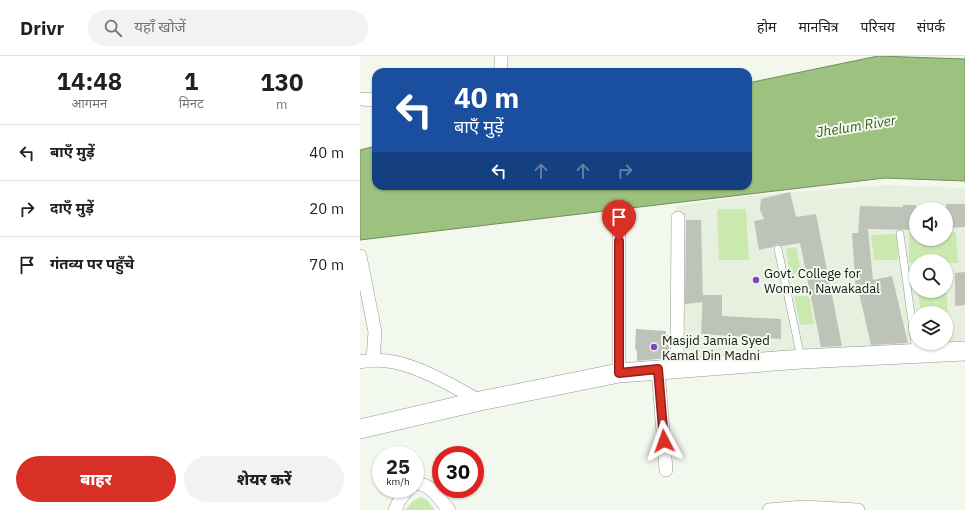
<!DOCTYPE html>
<html lang="hi">
<meta charset="utf-8">
<style>
body{margin:0;font-family:"IBM Plex Sans","Noto Sans Devanagari",sans-serif;background:#f2f2f2;color:#202124;height:100vh;display:flex;flex-direction:column;font-size:15px;white-space:nowrap}
*{box-sizing:border-box;margin:0}
p{font-size:13px;color:#757577}
.icon{flex:none;width:22px;height:22px;fill:none;stroke:currentColor;stroke-width:2;stroke-linecap:round;stroke-linejoin:round}
.map{position:relative;flex:1;overflow:hidden}
.side{display:flex;flex-direction:column;background:#fff;width:360px}
.side>*{flex:none}
.top-card{position:absolute;left:12px;top:12px;width:380px;height:122px;border-radius:12px;box-shadow:0 1px 3px #0004;background:#1a4fa0;color:#fff;overflow:hidden}
.fabs{position:absolute;left:549px;top:146px;display:grid;gap:8px}
.fabs a{display:grid;place-items:center;width:44px;height:44px;border-radius:50%;background:#fff;box-shadow:0 1px 3px #0004;font-size:20px}
.speed{position:absolute;left:12px;top:390px;display:flex;gap:8px;font-size:20px;font-weight:700;text-align:center}
.speed>*{display:grid;place-content:center;width:52px;height:52px;border-radius:50%;background:#fff;box-shadow:0 1px 3px #0004;line-height:1}
.speed small{font-size:10px;font-weight:400}
.speed .limit{border:6px solid #d22;background:#fff;color:#111}
.pin{position:absolute;display:grid;place-items:center;width:34px;height:34px;color:#fff;margin:-41px -17px;border-radius:50% 50% 50% 0;rotate:-45deg;box-shadow:0 0 4px #0007}
.pin .icon{rotate:45deg}
.me{position:absolute;width:44px;margin:-22px;rotate:356deg;stroke-linejoin:round;filter:drop-shadow(0 0 3px #0008)}
.turn{display:flex;align-items:center;gap:14px;height:84px;padding:0 16px;font-size:18px}
.turn .icon{width:52px;height:52px;stroke-width:2.5}
.turn b{display:block;font-size:28px;line-height:34px}
.lanes{display:flex;align-items:center;height:38px;padding:0 16px;background:#0003;justify-content:center;gap:20px;direction:ltr}
.lanes .off{opacity:.35}
.eta{display:flex;justify-content:space-evenly;align-items:center;height:68px;text-align:center}
.eta b{font-size:24px;font-weight:800;line-height:28px}
.cta{display:flex;gap:8px;margin-top:auto;padding:8px 16px}
.cta a{flex:1;height:46px;border-radius:24px;background:#d93025;color:#fff;font-size:16px;font-weight:800;line-height:46px;text-align:center}
.cta a+a{background:#f2f2f2;color:#202124}
ul{padding:0;list-style:none}
li{display:flex;align-items:center;gap:12px;height:56px;padding:0 16px;border-top:1px solid #e0e0e0}
li div{flex:1}
li b{display:block;font-size:15px}
li em{font-style:normal}
header{display:flex;align-items:center;gap:24px;box-sizing:border-box;height:56px;padding:0 20px;background:#fff;border-bottom:1px solid #e0e0e0}
header strong{font-size:19px}
nav{display:flex;gap:22px;margin-inline-start:auto;font-size:14px}
.search{width:280px;height:36px;background:#f2f2f2;display:flex;align-items:center;gap:10px;box-sizing:border-box;padding:0 14px;border-radius:22px;color:#757577;font-size:15px}
main{display:flex;flex:1;min-height:0}
.map>svg:first-child{display:block}
</style>
<header>
<strong>Drivr</strong>
<div class="search"><svg class="icon" aria-label="search" viewBox="0 0 24 24"><circle cx="10" cy="10" r="6"/><path d="M15 15l6 6"/></svg>यहाँ खोजें</div>
<nav><a>होम</a><a>मानचित्र</a><a>परिचय</a><a>संपर्क</a></nav>
</header>
<main>
<section class="side">
<div class="eta">
<div><b>14:48</b><p>आगमन</p></div>
<div><b>1</b><p>मिनट</p></div>
<div><b>130</b><p>m</p></div>
</div>
<ul>
<li><svg class="icon" aria-label="left" viewBox="0 0 24 24"><path d="M17 20v-9H6M10 6l-5 5 5 5"/></svg><div><b>बाएँ मुड़ें</b></div><em>40 m</em></li>
<li><svg class="icon" aria-label="right" viewBox="0 0 24 24"><path d="M7 20v-9h11M14 6l5 5-5 5"/></svg><div><b>दाएँ मुड़ें</b></div><em>20 m</em></li>
<li><svg class="icon" aria-label="arrive" viewBox="0 0 24 24"><path d="M6 21V4h12l-3 4 3 4H6"/></svg><div><b>गंतव्य पर पहुँचे</b></div><em>70 m</em></li>
</ul>
<div class="cta"><a>बाहर</a><a>शेयर करें</a></div>
</section>
<div class="map">
<svg width="605" height="454" viewBox="0 0 605 454">
<rect width="100%" height="100%" fill="#f3f8ee"/>
<path fill="#e7f0df" fill-rule="evenodd" d="M527,129L605,132V288L320,309L315,150L387,140ZM556,153H586V183H556ZM556,205H586V235H556ZM556,257H586V287H556Z"/>
<path fill="#cae9af" d="M357,153H386L389,204H359Z
M549,176H556V183H586V176H596L598,207H586V205H556V207H549Z
M537,178L538,204H514L511,179Z
M436,191L441,216L430,219L426,193Z
M558,235L587,237L588,269H586V257H561Z
M434,240H449L454,268L440,269Z
M61,441L67,444L75,454H45L54,444Z"/>
<path fill="#9dc17e" stroke="#748d5e" d="M518,0L605,3V125L525,122L0,184V94L16,90V130H388V27Z"/>
<path fill="#bec3ba" d="M430,136L436,161L456,158L482,290L461,291L440,187L422,190L417,188L413,191L399,194L394,165L404,163L400,154L401,143Z
M586,148H605V171L586,172Z
M543,149H556V174L508,173L513,224L532,220L548,287L511,289L499,237L496,238L492,177H498L500,150L543,151Z
M326,164H341L343,246L325,248Z
M605,216V249L595,250V217Z
M343,239H362V260L421,263V283L341,278Z
M276,273L306,275V279H309V302L277,305V295L275,292Z"/>
<g fill="none" stroke-linecap="round" stroke-linejoin="round">
<defs>
<path id="lane" d="M540,178L556,296
M418,193L441,302"/>
<path id="street" d="M141,0V16
M0,43L16,44
M0,200L15,276L13,304
M0,306C41,297 85,326 120,345
M317,312L318,162
M298,313L306,414
M259,317V170
M55,428C70,426 80,444 89,454
M35,454L40,443L48,433
M409,454L443,451L498,454"/>
<path id="secondary" d="M0,373L120,345L259,317L442,303L605,295"/>
</defs>
<use href="#lane" stroke="#949990" stroke-width="8"/>
<use href="#street" stroke="#949990" stroke-width="14"/>
<use href="#secondary" stroke="#949990" stroke-width="20"/>
<use href="#lane" stroke="#fff" stroke-width="7"/>
<use href="#street" stroke="#fff" stroke-width="13"/>
<use href="#secondary" stroke="#fff" stroke-width="19"/>
</g>
<g fill="none" stroke-linecap="round" stroke-linejoin="round">
<defs>
<path id="route" d="M259,185V317L298,313L304,385"/>
</defs>
<use href="#route" stroke="#8d1f18" stroke-width="10"/>
<use href="#route" stroke="#d93025" stroke-width="7"/>
</g>
<g fill="#7e47be" stroke="#f3f8ee" stroke-width="1.5">
<circle cx="396" cy="224" r="4"/>
<circle cx="294" cy="291" r="4"/>
</g>
<g text-anchor="middle" stroke-width="4" stroke-linejoin="round" paint-order="stroke">
<g font-size="13" fill="#131512" stroke="#f3f8ee" text-anchor="start">
<text x="404" y="222">Govt. College for<tspan x="404" dy="15">Women, Nawakadal</tspan></text>
<text x="302" y="289">Masjid Jamia Syed<tspan x="302" dy="15">Kamal Din Madni</tspan></text>
</g>
<g font-size="14" font-style="italic" fill="#3e5e19" stroke="#f3f8ee">
<text transform="translate(496 70) rotate(-9)" y="5">Jhelum River</text>
</g>
</g>
</svg>
<div class="fabs">
<a><svg class="icon" aria-label="sound" viewBox="0 0 24 24"><path d="M4 9h4l5-4v14l-5-4H4zM17 9q2 3 0 6"/></svg></a>
<a><svg class="icon" aria-label="search" viewBox="0 0 24 24"><circle cx="10" cy="10" r="6"/><path d="M15 15l6 6"/></svg></a>
<a><svg class="icon" aria-label="layers" viewBox="0 0 24 24"><path d="M12 4l9 5-9 5-9-5zM3 14l9 5 9-5"/></svg></a>
</div>
<div class="speed"><div>25<small>km/h</small></div><div class="limit">30</div></div>
<div class="pin" style="left:259px;top:185px;background:#d93025"><svg class="icon" aria-label="arrive" viewBox="0 0 24 24"><path d="M6 21V4h12l-3 4 3 4H6"/></svg></div>
<svg class="me" style="left:304px;top:385px" viewBox="-20 -20 40 40"><path d="M0-17L14 15 0 8-14 15z" fill="#d93025" stroke="#fff" stroke-width="4"/></svg>
<div class="top-card">
<div class="turn"><svg class="icon" aria-label="left" viewBox="0 0 24 24"><path d="M17 20v-9H6M10 6l-5 5 5 5"/></svg><div><b>40 m</b>बाएँ मुड़ें</div></div>
<div class="lanes"><svg class="icon" aria-label="left" viewBox="0 0 24 24"><path d="M17 20v-9H6M10 6l-5 5 5 5"/></svg><svg class="icon off" aria-label="ahead" viewBox="0 0 24 24"><path d="M12 20V5M6 11l6-6 6 6"/></svg><svg class="icon off" aria-label="ahead" viewBox="0 0 24 24"><path d="M12 20V5M6 11l6-6 6 6"/></svg><svg class="icon off" aria-label="right" viewBox="0 0 24 24"><path d="M7 20v-9h11M14 6l5 5-5 5"/></svg></div>
</div>
</div>
</main>
